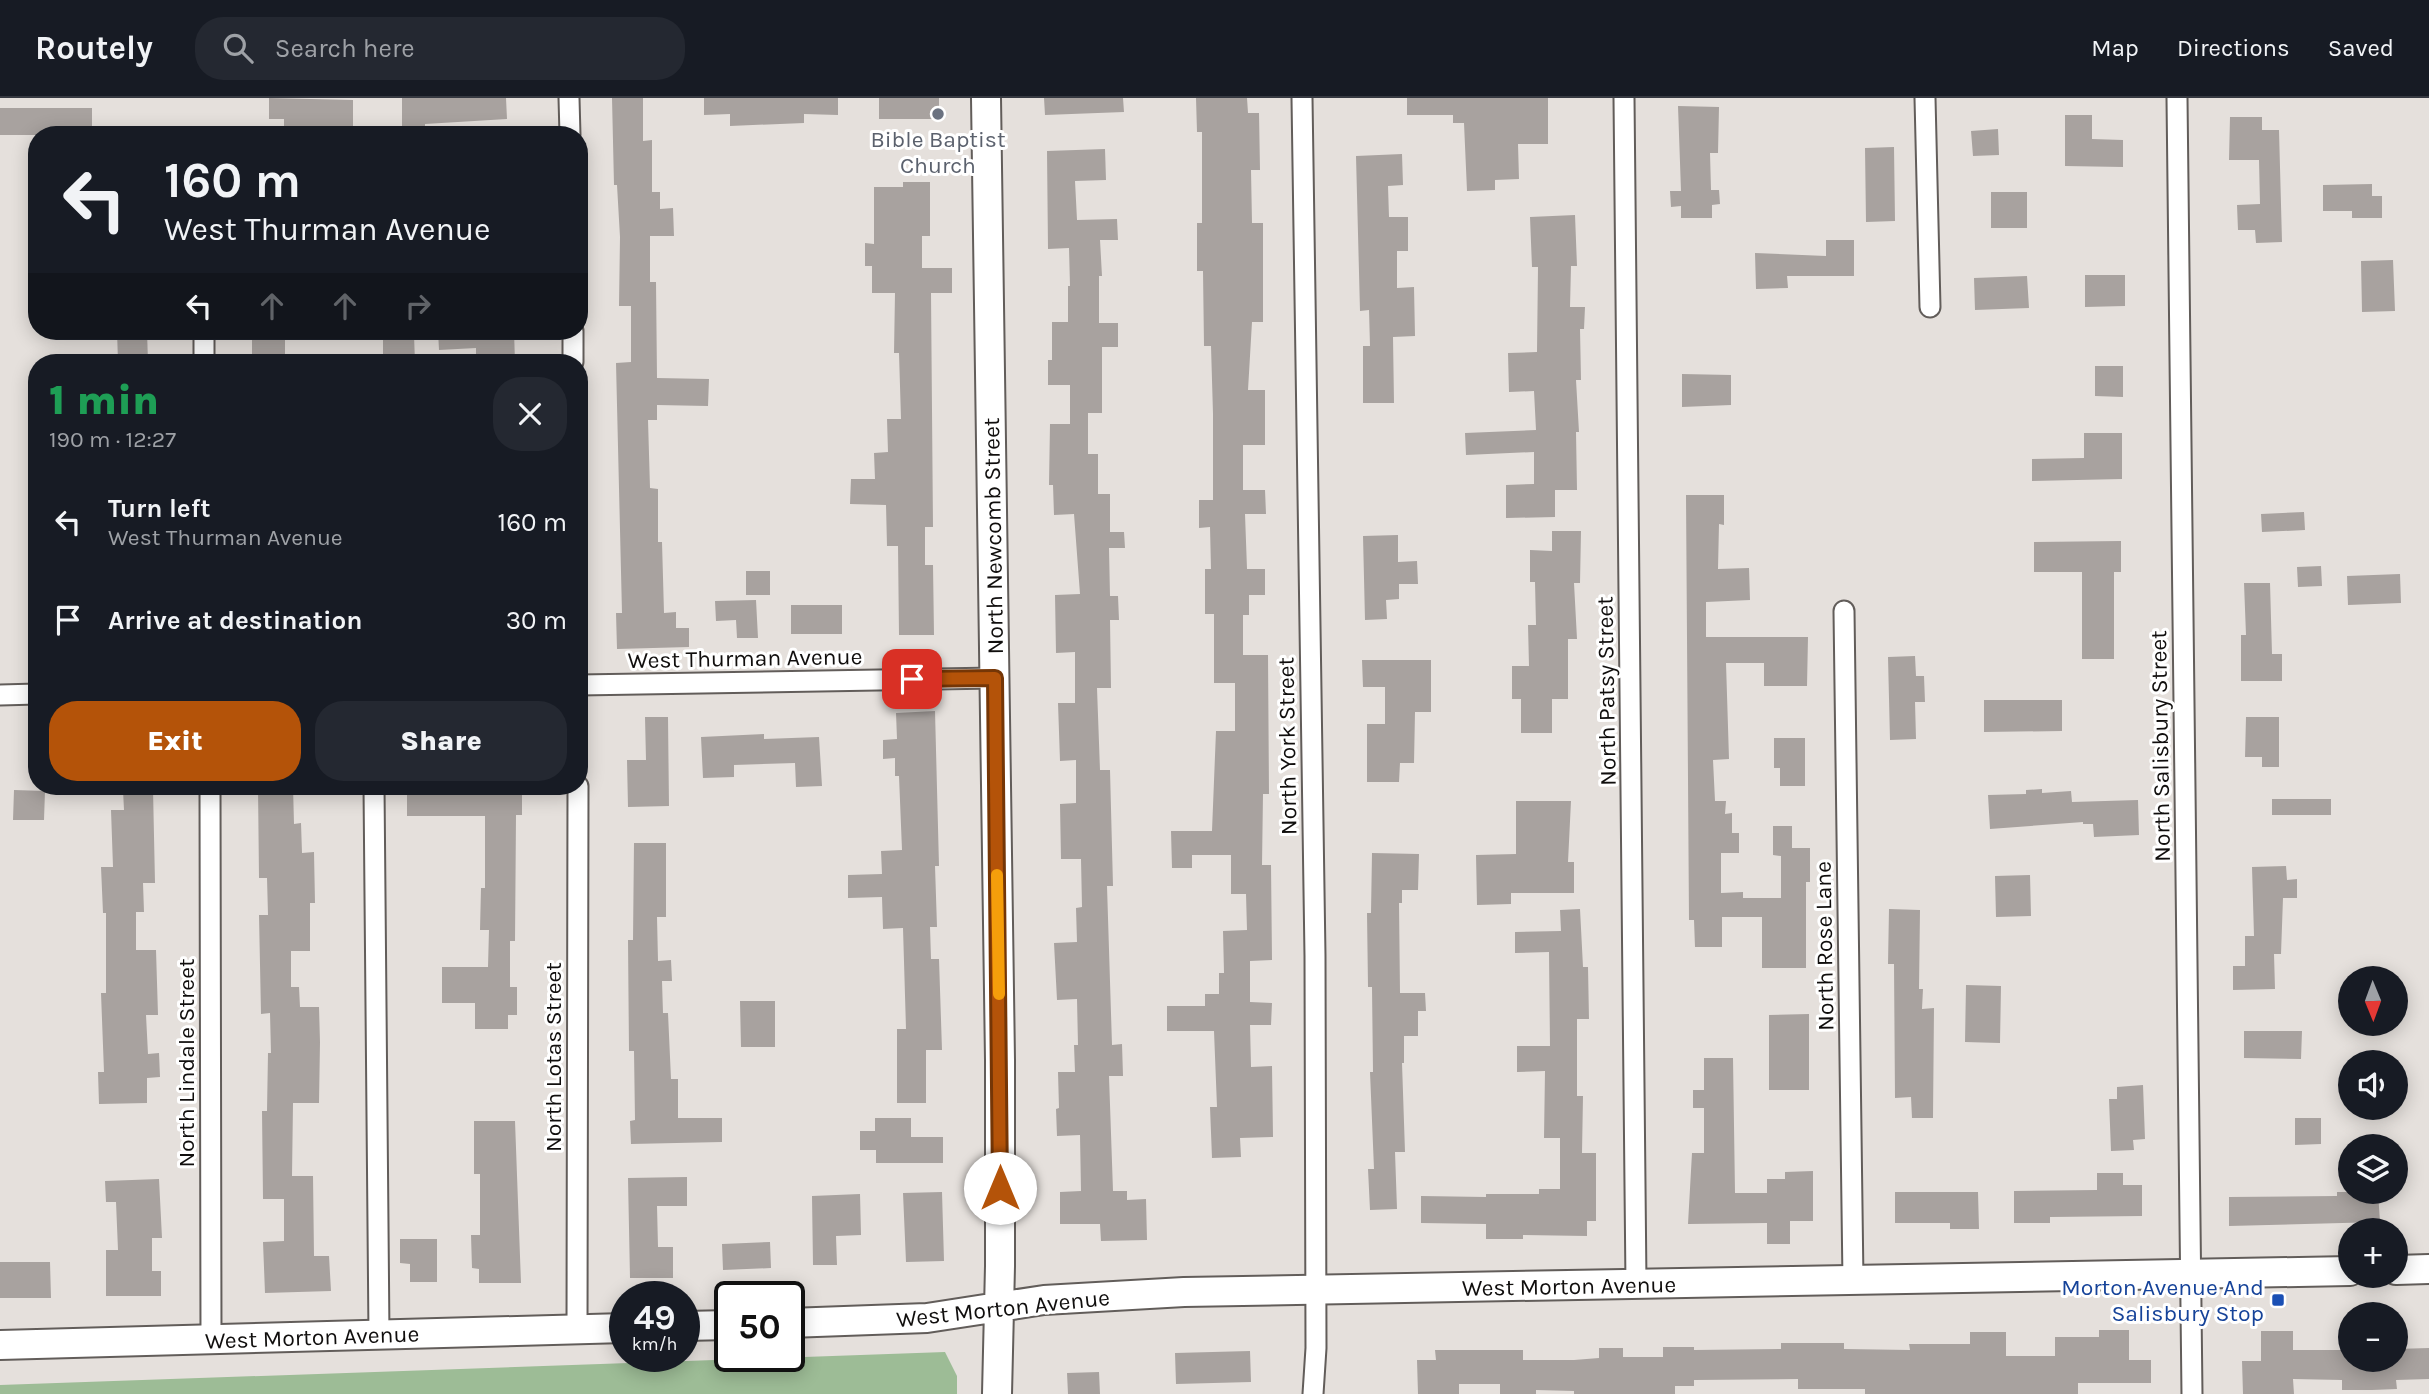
<!DOCTYPE html>
<meta charset="utf-8">
<style>
body{margin:0;font-family:Karla,sans-serif;background:#242831;color:#f1f3f6;height:100vh;display:flex;flex-direction:column;font-size:26px;white-space:nowrap}
*{box-sizing:border-box;margin:0}
p{font-size:23px;color:#9ea1a6}
.icon{flex:none;width:38px;height:38px;fill:none;stroke:currentColor;stroke-width:2;stroke-linecap:round;stroke-linejoin:round}
.map{position:relative;flex:1;overflow:hidden}
.drawer{position:absolute;left:28px;top:256px;width:560px;height:441px;display:flex;flex-direction:column;background:#171b24;border-radius:28px;box-shadow:0 4px 18px #0003}
.drawer>*{flex:none}
.guide{position:absolute;left:28px;top:28px;width:560px;height:214px;border-radius:28px;box-shadow:0 4px 18px #0003;background:#171b24;color:#f1f3f6;overflow:hidden}
.needle{width:46px;rotate:179deg}
.fabs{position:absolute;left:2338px;top:868px;display:grid;gap:14px}
.fabs a{display:grid;place-items:center;width:70px;height:70px;border-radius:50%;background:#171b24;box-shadow:0 4px 18px #0003;font-size:35px}
.speed{position:absolute;left:609px;top:1183px;display:flex;gap:14px;font-size:35px;font-weight:700;text-align:center}
.speed>*{display:grid;place-content:center;width:91px;height:91px;border-radius:50%;background:#171b24;box-shadow:0 4px 18px #0003;line-height:1}
.speed small{font-size:18px;font-weight:400}
.speed .limit{border:4px solid #111;border-radius:10px;background:#fff;color:#111}
.pin{position:absolute;display:grid;place-items:center;width:60px;height:60px;color:#fff;margin:-30px;border-radius:14px;box-shadow:0 4px 10px #0006}
.me{position:absolute;width:77px;margin:-38px;rotate:0deg;stroke-linejoin:round;filter:drop-shadow(0 0 5px #0008)}
.turn{display:flex;align-items:center;gap:24px;height:147px;padding:0 21px;font-size:32px}
.turn .icon{width:91px;height:91px;stroke-width:2.5}
.turn b{display:block;font-size:49px;line-height:60px}
.lanes{display:flex;align-items:center;height:66px;padding:0 21px;background:#0003;justify-content:center;gap:35px;direction:ltr}
.lanes .off{opacity:.35}
.round{display:grid;place-items:center;flex:none;width:74px;height:74px;border-radius:28px;background:#242831}
.head{display:flex;align-items:center;justify-content:space-between;height:119px;padding:0 21px}
h1{font-size:42px;font-weight:800;line-height:52px;color:#1e9e55}
.button{display:flex;gap:14px;margin-top:auto;padding:14px 21px}
.button a{flex:1;height:80px;border-radius:28px;background:#b45309;color:#fff;font-size:28px;font-weight:800;line-height:80px;text-align:center}
.button a+a{background:#242831;color:#f1f3f6}
ul{padding:0;list-style:none}
li{display:flex;align-items:center;gap:21px;height:98px;padding:0 21px}
li div{flex:1}
li b{display:block;font-size:26px}
li em{font-style:normal}
header{display:flex;align-items:center;gap:42px;box-sizing:border-box;height:98px;padding:0 35px;background:#171b24;border-bottom:2px solid #363941}
header strong{font-size:33px}
nav{display:flex;gap:38px;margin-inline-start:auto;font-size:24px}
.search{width:490px;height:63px;background:#242831;display:flex;align-items:center;gap:18px;box-sizing:border-box;padding:0 24px;border-radius:28px;color:#9ea1a6;font-size:26px}
.map>svg:first-child{display:block}
</style>
<header>
<strong>Routely</strong>
<div class="search"><svg class="icon" aria-label="search" viewBox="0 0 24 24"><circle cx="10" cy="10" r="6"/><path d="M15 15l6 6"/></svg>Search here</div>
<nav><a>Map</a><a>Directions</a><a>Saved</a></nav>
</header>
<div class="map">
<svg width="2429" height="1296" viewBox="0 0 2429 1296">
<rect width="100%" height="100%" fill="#e5e0dc"/>
<path fill="#9dbc96" d="M945,1254L957,1278V1296H0V1287Z"/>
<path fill="#a8a29f" d="M269,0L353,2V37H284V21H269Z
M402,0H506L507,21L425,26V32L402,33Z
M612,0H643V43L652,42V94H660V111L673,110L674,138H650V184H656L657,280L709,281L708,308L657,307V322H648L650,390L658,391V444H662L664,515L676,514V530H689V549L617,551L616,515H622L616,265L631,264V208H619L620,139L617,87H614Z
M704,0H838V17L804,16V25L730,28V16L704,17Z
M879,0H939V21H879Z
M1044,0H1123L1124,14L1045,17Z
M1196,0H1247L1248,15H1259L1260,72H1251L1252,125H1263V224H1252L1248,292H1265V347H1243V392H1265L1266,416H1245L1247,471H1265V497H1249V517H1243V557H1268L1269,696H1263L1262,767H1271L1272,862L1250,863V904L1272,905L1271,927H1250L1251,969L1272,968L1273,1039L1240,1040L1241,1059L1212,1060L1210,1009H1217L1214,933H1167V908H1205V896H1219V875H1224L1223,833L1247,832L1246,796H1231V757H1192V770H1172L1171,733H1212L1216,633H1235V585H1214V516H1205V471H1211L1210,429L1199,430V402H1213V316L1211,248H1204L1203,173H1197V125H1202V34H1197Z
M1407,0H1548V46H1518L1519,81L1495,82V92L1467,93L1464,25H1453V17H1407Z
M1678,8L1719,9L1718,55H1710L1711,92H1719L1720,106L1712,107V120H1681V108L1671,109L1670,93H1681Z
M0,10H92V37H0Z
M2065,17H2092V41L2123,42V69L2065,68Z
M2230,19H2262V32H2279L2282,144L2256,145L2255,132H2238L2237,107L2260,106L2259,62H2229Z
M1998,31L1999,57L1973,58L1971,33Z
M1894,49L1895,123L1866,124L1865,50Z
M1105,51L1106,82L1075,83L1077,122L1117,121L1118,142H1100L1102,178H1099V225H1118V249H1102V315H1088V356H1098V396H1110V434H1124L1125,450H1109L1110,498H1118L1119,522H1110L1111,590H1097L1100,672H1110L1113,788H1107L1112,947L1122,946L1123,978H1109L1113,1093H1127V1102L1146,1101L1147,1142L1101,1143L1100,1126H1060V1094L1081,1093L1080,1037L1057,1038L1056,1011L1059,1010L1058,974H1075L1074,947H1078L1077,901L1057,902L1054,845L1077,844L1076,810L1082,809L1081,761H1061L1060,706L1076,705V662L1060,663L1058,605H1075V554L1056,555L1055,497L1080,496L1074,416L1054,417L1053,387H1049L1050,326H1070V287H1048V262H1052V224H1068V188H1070L1069,150L1048,151L1047,53Z
M1402,56L1403,87L1388,88L1389,119H1408V153H1397V190L1414,189L1415,238L1393,239L1394,305H1363V248H1370L1369,212L1360,213L1356,58Z
M903,84H930V138H922V170H952V195H931L933,429H925V467H933L934,537H899L898,448H887L886,407L850,406L851,381H875L874,355L888,354L887,321H901L899,255H894L895,195H872V168H865V145L874,146V89H903Z
M2372,86V98H2382V120H2352V113H2323V87Z
M1991,94H2027V130H1991Z
M1575,117L1577,168H1571L1570,209H1585L1584,231H1580L1581,282H1576L1579,334H1576L1577,392H1555V419L1506,420V387L1534,386V354L1466,357L1465,335L1536,332L1534,293L1509,294L1508,255L1537,254L1538,169H1532L1530,119Z
M1826,142H1854V178H1787L1788,190L1756,191L1755,155L1826,158Z
M2393,162L2395,213L2362,214L2361,163Z
M2085,177H2125V208L2085,209Z
M2027,178L2029,210L1975,212L1974,180Z
M117,233H147L148,264H118Z
M252,233H285V264H252Z
M438,233H514L515,264H476V250L439,252Z
M414,237L415,264H383V238Z
M2095,268H2123V299L2095,298Z
M1682,276L1731,277V307L1682,309Z
M2084,335H2122V381L2032,383V361L2084,360Z
M1686,397H1724V427L1719,426L1718,471L1749,470L1750,502L1706,504V539H1808L1807,588H1764V565H1726L1729,661L1713,662L1715,703H1726L1725,716L1732,715V735H1739V755H1721V795L1743,794V800H1781V758L1773,757V728H1792V750H1810V784H1806V870H1762V819H1722V849H1695L1694,822H1689Z
M2304,414L2305,432L2262,434L2261,416Z
M1552,433H1581L1580,485H1574L1577,541H1568V601H1552V635H1521V601H1512V568H1529L1528,527H1536L1535,484H1530V452L1552,453Z
M1398,437V464L1417,463L1418,486H1399V501L1386,502L1387,521L1365,522L1363,438Z
M2121,443V474H2114V561H2082V474H2034V444Z
M2321,468L2322,488L2298,489L2297,469Z
M746,473H770V497H746Z
M2400,476L2401,505L2348,507L2347,478Z
M2244,485H2270L2272,556H2282V583H2241V537H2246Z
M756,502L758,540H737L736,522L716,523L715,503Z
M791,507H842V536H791Z
M1915,558L1916,578H1924L1925,604H1915L1916,641L1890,642L1888,559Z
M1362,562H1431V614H1415L1414,665H1400L1399,684H1367V626H1385V589H1363Z
M1984,602H2062V633L1984,634Z
M935,613L939,768H935L937,829H930L931,861H939L942,952H926V1005H897V931H906L903,830L883,831L882,799L848,800V777L882,776L881,753L902,752L899,678H895V660L883,661V642L897,641L896,615Z
M645,619H668L669,708L628,709L627,662H646Z
M2246,619H2279V669H2262V659H2245Z
M764,636V641L819,639L822,688L796,689L795,665L734,667V679L703,680L701,639Z
M1774,640H1805V688H1780V670H1774Z
M293,688L294,726L301,725L302,755L314,754L315,805H310V853H291V889H299L300,909H319L320,944L319,1005H293L292,1078H313L314,1158H329L331,1193L265,1195L263,1144L284,1143V1101H263L262,1013H267L268,955H271L270,915L261,916L259,817H268L267,780H259L258,689Z
M407,688H522V717H516L515,843H510V889H517V917H508V931H475V905H442V869H488L489,832H480L481,790H485V718H407Z
M153,691L155,785H143L144,814H136V852H156L158,917H146L148,956L159,955L160,979L147,980V1005L99,1006L98,974H104L101,895H106V815H103L101,769H113L111,712H124L123,692Z
M2042,691V695L2071,693L2072,704L2138,702L2139,737L2094,739L2093,726H2083V724L1990,731L1988,697L2026,696V692Z
M14,692L45,693L44,722H13Z
M2272,701H2331V717H2272Z
M1516,703H1571L1568,764H1574V795H1511V806L1477,807L1476,757L1516,756Z
M634,745H666V819H657L658,863L671,862L672,883H662L663,915H668L671,981H678V1020H722V1044L631,1046L630,1023L635,1022L634,953H629L628,842H633Z
M1372,755L1419,756L1418,792H1402V805H1399L1400,895H1425L1426,913H1418V938H1404V965H1402L1405,1054H1395L1397,1111L1370,1112L1368,1071H1374L1370,974H1373L1372,889H1368L1367,815H1371Z
M2286,768L2287,782L2297,781V800H2283L2281,856H2274L2275,891L2233,892V868H2245V838H2254L2252,769Z
M2030,777L2031,818L1996,819L1995,778Z
M1580,811L1583,869H1588L1589,921H1577V998H1583L1582,1055H1596V1123H1587V1138L1523,1137V1141H1486V1126L1421,1125V1098L1486,1099V1096H1539V1091H1560V1040H1544L1545,973L1517,974V948H1550L1549,854L1515,855V834L1561,833L1560,812Z
M1889,811L1920,812L1919,891H1923L1922,911L1934,910L1933,1020H1912L1911,999L1895,1000L1894,866H1888Z
M1966,887L2001,888L2000,945L1965,944Z
M740,903H775V949H741Z
M1809,916V992H1769V917Z
M2244,933H2302L2301,961L2244,960Z
M1704,960H1733L1735,1095H1767V1081H1785V1074L1813,1073V1123H1790V1146H1767V1125L1688,1126L1692,1055H1704V1010H1693V992H1704Z
M2143,987L2145,1041L2133,1042L2134,1052L2111,1053L2109,1001H2117V989Z
M875,1020H911V1039H943V1065H876V1052H860V1033H875Z
M2295,1020H2321V1046L2295,1047Z
M474,1023H515L521,1185H479V1171L472,1170L471,1137H480V1076H474Z
M2097,1075H2123V1087H2142V1118L2050,1119V1125H2014V1093L2097,1092Z
M687,1079V1108H657L658,1149H673V1180H630L628,1080Z
M159,1081L162,1140H152V1173H161V1198H106V1152H118L116,1104H106L105,1083Z
M942,1094L944,1163L906,1164L903,1095Z
M1895,1094H1978L1979,1131H1950V1125H1895Z
M2337,1094H2378L2380,1124L2229,1128V1099L2337,1098Z
M860,1096L861,1137L836,1138L837,1167H813L812,1098Z
M400,1141H437V1184H410V1166L400,1165Z
M770,1144L771,1170L723,1172L722,1146Z
M0,1164H50L51,1200H0Z
M2099,1232H2129V1262H2151V1285H2078V1296H1865V1291H1798V1281L1694,1282V1288H1675V1296H1574V1293L1536,1292V1296H1500V1286H1459V1296H1418L1417,1262H1436L1435,1252H1523V1262H1574L1599,1260V1250H1623V1259H1663V1249H1694V1252L1781,1251V1245H1844V1251L1910,1252L1909,1246H1970V1234H2006V1258H2055V1239H2099Z
M2261,1233H2293V1252H2350V1262H2396V1251L2429,1250V1281L2396,1282L2397,1291L2372,1292H2342V1282L2293,1281L2294,1296H2243L2242,1263H2261Z
M1250,1253L1251,1284L1176,1286L1175,1255Z
M1099,1274L1100,1296H1068L1067,1275Z"/>
<g fill="none" stroke-linecap="round" stroke-linejoin="round">
<defs>
<path id="street" d="M569,0L570,37
M1302,0L1315,858L1316,1250L1313,1296
M1624,0L1636,1186
M1925,0L1930,209
M2177,0L2192,1296
M204,233V264
M573,233V264
M1844,513L1853,1183
M579,587L995,580
M0,597L37,596
M210,688L211,1242
M374,688L379,1237
M577,1231L578,688"/>
<path id="secondary" d="M986,0L1000,962V1168L997,1296
M2396,1172L2429,1171
M789,1225L927,1220L1044,1202L1184,1194L2350,1173
M684,1228L730,1227
M0,1247L625,1230"/>
</defs>
<use href="#street" stroke="#625d5a" stroke-width="23"/>
<use href="#secondary" stroke="#625d5a" stroke-width="32"/>
<use href="#street" stroke="#fff" stroke-width="19"/>
<use href="#secondary" stroke="#fff" stroke-width="28"/>
</g>
<g fill="none" stroke-linecap="round" stroke-linejoin="round">
<defs>
<path id="route" d="M912,581L995,580L1000,1090"/>
</defs>
<use href="#route" stroke="#753606" stroke-width="18"/>
<use href="#route" stroke="#b45309" stroke-width="12"/>
<path stroke="#f59e0b" stroke-width="12" d="M997,777L999,896"/>
</g>
<circle fill="#6b7280" stroke="#fff" stroke-width="2.5" cx="938" cy="16" r="7"/>
<rect fill="#1a4fb4" stroke="#fff" stroke-width="2.5" x="2271" y="1195" width="14" height="14" rx="3.5"/>
<g text-anchor="middle" stroke-width="6" stroke-linejoin="round" paint-order="stroke">
<g font-size="23" fill="#5b616d" stroke="#fff">
<text x="938" y="49">Bible Baptist<tspan x="938" dy="26">Church</tspan></text>
</g>
<g font-size="23" fill="#100e0d" stroke="#fff">
<text transform="translate(993 438) rotate(-91)" y="8">North Newcomb Street</text>
<text transform="translate(745 560) rotate(-1)" y="8">West Thurman Avenue</text>
<text transform="translate(1606 593) rotate(-91)" y="8">North Patsy Street</text>
<text transform="translate(1287 648) rotate(-91)" y="8">North York Street</text>
<text transform="translate(2160 648) rotate(-91)" y="8">North Salisbury Street</text>
<text transform="translate(1824 848) rotate(-91)" y="8">North Rose Lane</text>
<text transform="translate(553 959) rotate(-90)" y="8">North Lotas Street</text>
<text transform="translate(186 965) rotate(-90)" y="8">North Lindale Street</text>
<text transform="translate(1569 1188) rotate(-1)" y="8">West Morton Avenue</text>
<text transform="translate(1003 1210) rotate(-6)" y="8">West Morton Avenue</text>
<text transform="translate(312 1239) rotate(-2)" y="8">West Morton Avenue</text>
</g>
<g font-size="23" fill="#164399" stroke="#fff" text-anchor="end">
<text x="2264" y="1197">Morton Avenue And<tspan x="2264" dy="26">Salisbury Stop</tspan></text>
</g>
</g>
</svg>
<div class="fabs">
<a><svg class="needle" viewBox="-14 -14 28 28"><path d="M0-13l5 13h-10z" fill="#e53935"/><path d="M0 13l5-13h-10z" fill="#9ea1a6"/></svg></a>
<a><svg class="icon" aria-label="sound" viewBox="0 0 24 24"><path d="M4 9h4l5-4v14l-5-4H4zM17 9q2 3 0 6"/></svg></a>
<a><svg class="icon" aria-label="layers" viewBox="0 0 24 24"><path d="M12 4l9 5-9 5-9-5zM3 14l9 5 9-5"/></svg></a>
<a>+</a>
<a>−</a>
</div>
<div class="speed"><div>49<small>km/h</small></div><div class="limit">50</div></div>
<div class="pin" style="left:912px;top:581px;background:#d93025"><svg class="icon" aria-label="arrive" viewBox="0 0 24 24"><path d="M6 21V4h12l-3 4 3 4H6"/></svg></div>
<svg class="me" style="left:1000px;top:1090px" viewBox="-20 -20 40 40"><circle r="19" fill="#fff"/><path d="M0-13L10 11 0 6-10 11z" fill="#b45309"/></svg>
<div class="guide">
<div class="turn"><svg class="icon" aria-label="left" viewBox="0 0 24 24"><path d="M17 20v-9H6M10 6l-5 5 5 5"/></svg><div><b>160 m</b>West Thurman Avenue</div></div>
<div class="lanes"><svg class="icon" aria-label="left" viewBox="0 0 24 24"><path d="M17 20v-9H6M10 6l-5 5 5 5"/></svg><svg class="icon off" aria-label="ahead" viewBox="0 0 24 24"><path d="M12 20V5M6 11l6-6 6 6"/></svg><svg class="icon off" aria-label="ahead" viewBox="0 0 24 24"><path d="M12 20V5M6 11l6-6 6 6"/></svg><svg class="icon off" aria-label="right" viewBox="0 0 24 24"><path d="M7 20v-9h11M14 6l5 5-5 5"/></svg></div>
</div>
<section class="drawer">
<div class="head"><div><h1>1 min</h1><p>190 m · 12:27</p></div><a class="round"><svg class="icon" aria-label="close" viewBox="0 0 24 24"><path d="M6 6l12 12M18 6L6 18"/></svg></a></div>
<ul>
<li><svg class="icon" aria-label="left" viewBox="0 0 24 24"><path d="M17 20v-9H6M10 6l-5 5 5 5"/></svg><div><b>Turn left</b><p>West Thurman Avenue</p></div><em>160 m</em></li>
<li><svg class="icon" aria-label="arrive" viewBox="0 0 24 24"><path d="M6 21V4h12l-3 4 3 4H6"/></svg><div><b>Arrive at destination</b></div><em>30 m</em></li>
</ul>
<div class="button"><a>Exit</a><a>Share</a></div>
</section>
</div>
